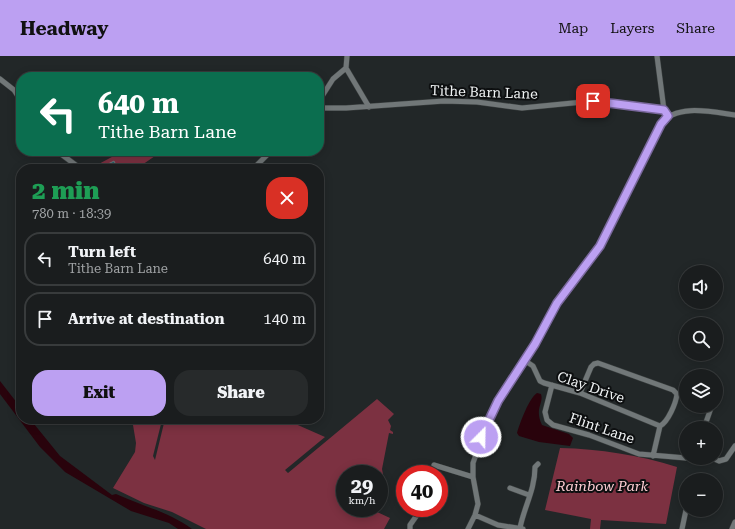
<!DOCTYPE html>
<meta charset="utf-8">
<style>
body{margin:0;font-family:"Roboto Serif",serif;background:#272a2b;color:#f1f3f6;height:100vh;display:flex;flex-direction:column;font-size:15px;white-space:nowrap}
*{box-sizing:border-box;margin:0}
p{font-size:13px;color:#9fa2a4}
.icon{flex:none;width:22px;height:22px;fill:none;stroke:currentColor;stroke-width:2;stroke-linecap:round;stroke-linejoin:round}
.map{position:relative;flex:1;overflow:hidden}
.details{position:absolute;left:16px;top:108px;width:308px;height:260px;display:flex;flex-direction:column;background:#1a1d1e;border-radius:16px;box-shadow:0 2px 10px #0003,0 0 0 1px #383b3c}
.details>*{flex:none}
.guide{position:absolute;left:16px;top:16px;width:308px;height:84px;border-radius:16px;box-shadow:0 2px 10px #0003,0 0 0 1px #383b3c;background:#0b6e4f;color:#fff;overflow:hidden}
.tools{position:absolute;left:679px;top:209px;display:grid;gap:8px}
.tools a{display:grid;place-items:center;width:44px;height:44px;border-radius:50%;background:#1a1d1e;box-shadow:0 2px 10px #0003,0 0 0 1px #383b3c;font-size:20px}
.speed{position:absolute;left:336px;top:409px;display:flex;gap:8px;font-size:20px;font-weight:700;text-align:center}
.speed>*{display:grid;place-content:center;width:52px;height:52px;border-radius:50%;background:#1a1d1e;box-shadow:0 2px 10px #0003,0 0 0 1px #383b3c;line-height:1}
.speed small{font-size:10px;font-weight:400}
.speed .limit{border:6px solid #d22;background:#fff;color:#111}
.pin{position:absolute;display:grid;place-items:center;width:34px;height:34px;color:#fff;margin:-17px;border-radius:8px;box-shadow:0 2px 6px #0006}
.me{position:absolute;width:44px;margin:-22px;rotate:23deg;stroke-linejoin:round;filter:drop-shadow(0 0 3px #0008)}
.turn{display:flex;align-items:center;gap:14px;height:84px;padding:0 16px;font-size:18px}
.turn .icon{width:52px;height:52px;stroke-width:2.5}
.turn b{display:block;font-size:28px;line-height:34px}
.round{display:grid;place-items:center;flex:none;width:42px;height:42px;border-radius:16px;background:#272a2b}
.summary{display:flex;align-items:center;justify-content:space-between;height:68px;padding:0 16px}
h1{font-size:24px;font-weight:800;line-height:30px;color:#1e9e55}
.action{display:flex;gap:8px;margin-top:auto;padding:8px 16px}
.action a{flex:1;height:46px;border-radius:16px;background:#bca0f2;color:#111;font-size:16px;font-weight:800;line-height:46px;text-align:center}
.action a+a{background:#272a2b;color:#f1f3f6}
ul{padding:0;list-style:none}
li{display:flex;align-items:center;gap:12px;height:54px;margin:0 8px 6px;padding:0 8px;border:2px solid #383b3c;border-radius:16px}
li div{flex:1}
li b{display:block;font-size:15px}
li em{font-style:normal}
header{display:flex;align-items:center;gap:24px;box-sizing:border-box;height:56px;padding:0 20px;background:#bca0f2;color:#111}
header strong{font-size:19px}
nav{display:flex;gap:22px;margin-inline-start:auto;font-size:14px}
.map>svg:first-child{display:block}
</style>
<header>
<strong>Headway</strong>
<nav><a>Map</a><a>Layers</a><a>Share</a></nav>
</header>
<div class="map">
<svg width="735" height="473" viewBox="0 0 735 473">
<rect width="100%" height="100%" fill="#222728"/>
<path fill="#7c3141" d="M123,95H152L155,100L136,113H95V110Z
M377,343L394,358L388,364L391,370L390,374L393,376V378L389,377L382,413L386,434L379,447V418H345V452H376L375,455L390,462L384,473H206L172,456L144,447L113,432L135,396L136,387L132,363L162,364L153,400L155,404L165,363H278L291,366L325,381L285,414L288,417Z
M560,392C600,393 639,399 677,411L666,468L601,464L600,473H590L591,463L545,454Z"/>
<path fill="#29030c" d="M0,325L21,352V363H30L60,400L112,439L116,438C142,450 169,456 192,473H178L169,467L131,455L65,416L40,391L0,338Z
M537,337L541,338C544,348 534,352 542,369L569,378L573,382L570,390L539,386L519,380L517,377C520,367 529,342 537,337Z"/>
<path fill="#22606a" stroke="#727779" d="M114,105L117,111L113,113H98Z"/>
<g fill="none" stroke-linecap="round" stroke-linejoin="round">
<defs>
<path id="minor" d="M657,0L664,54
M346,12L369,51
M0,23L14,34L21,45
M319,45L333,23L346,12L347,0
M319,52H346L444,45L477,46L522,52L593,45L664,54L668,60
M57,95L81,113
M253,113L271,95
M524,304L533,310L540,325L544,327L580,337L660,370
M552,329L545,356L547,364L553,369L589,379L639,398L686,402
M580,337L591,311L594,308L598,307L673,334L677,338C676,347 668,366 660,370L653,400
M704,372L711,352
M712,402L719,405L726,403L735,390
M434,409L473,421
M694,424V421
M510,432L529,439
M475,459L498,469L523,473
M520,472C524,451 535,434 535,411L538,408
M410,473V469L422,452
M468,473L475,459L478,448L473,421V407L490,360L535,288L557,247L600,190L661,68C676,47 713,56 735,59
M682,473L686,454
M732,473L735,466"/>
</defs>
<use href="#minor" stroke="#3d4242" stroke-width="6"/>
<use href="#minor" stroke="#717778" stroke-width="5"/>
</g>
<g fill="none" stroke-linecap="round" stroke-linejoin="round">
<defs>
<path id="route" d="M481,381L498,345L535,288L557,247L600,190L661,68L668,60L664,54L593,45"/>
</defs>
<use href="#route" stroke="#7a689d" stroke-width="10"/>
<use href="#route" stroke="#bca0f2" stroke-width="7"/>
</g>
<g text-anchor="middle" stroke-width="4" stroke-linejoin="round" paint-order="stroke">
<g font-size="14" fill="#f0f3f4" stroke="#0d0f10">
<text transform="translate(484 36) rotate(2)" y="5">Tithe Barn Lane</text>
<text transform="translate(591 331) rotate(19)" y="5">Clay Drive</text>
<text transform="translate(602 372) rotate(19)" y="5">Flint Lane</text>
</g>
<g font-size="14" font-style="italic" fill="#feced4" stroke="#0d0f10">
<text x="602" y="435">Rainbow Park</text>
</g>
</g>
</svg>
<div class="tools">
<a><svg class="icon" aria-label="sound" viewBox="0 0 24 24"><path d="M4 9h4l5-4v14l-5-4H4zM17 9q2 3 0 6"/></svg></a>
<a><svg class="icon" aria-label="search" viewBox="0 0 24 24"><circle cx="10" cy="10" r="6"/><path d="M15 15l6 6"/></svg></a>
<a><svg class="icon" aria-label="layers" viewBox="0 0 24 24"><path d="M12 4l9 5-9 5-9-5zM3 14l9 5 9-5"/></svg></a>
<a>+</a>
<a>−</a>
</div>
<div class="speed"><div>29<small>km/h</small></div><div class="limit">40</div></div>
<div class="pin" style="left:593px;top:45px;background:#d93025"><svg class="icon" aria-label="arrive" viewBox="0 0 24 24"><path d="M6 21V4h12l-3 4 3 4H6"/></svg></div>
<svg class="me" style="left:481px;top:381px" viewBox="-20 -20 40 40"><circle r="17" fill="#bca0f2" stroke="#fff" stroke-width="3"/><path d="M0-11L8 9 0 5-8 9z" fill="#fff"/></svg>
<div class="guide">
<div class="turn"><svg class="icon" aria-label="left" viewBox="0 0 24 24"><path d="M17 20v-9H6M10 6l-5 5 5 5"/></svg><div><b>640 m</b>Tithe Barn Lane</div></div>
</div>
<section class="details">
<div class="summary"><div><h1>2 min</h1><p>780 m · 18:39</p></div><a class="round" style="background:#d93025;color:#fff"><svg class="icon" aria-label="close" viewBox="0 0 24 24"><path d="M6 6l12 12M18 6L6 18"/></svg></a></div>
<ul>
<li><svg class="icon" aria-label="left" viewBox="0 0 24 24"><path d="M17 20v-9H6M10 6l-5 5 5 5"/></svg><div><b>Turn left</b><p>Tithe Barn Lane</p></div><em>640 m</em></li>
<li><svg class="icon" aria-label="arrive" viewBox="0 0 24 24"><path d="M6 21V4h12l-3 4 3 4H6"/></svg><div><b>Arrive at destination</b></div><em>140 m</em></li>
</ul>
<div class="action"><a>Exit</a><a>Share</a></div>
</section>
</div>
